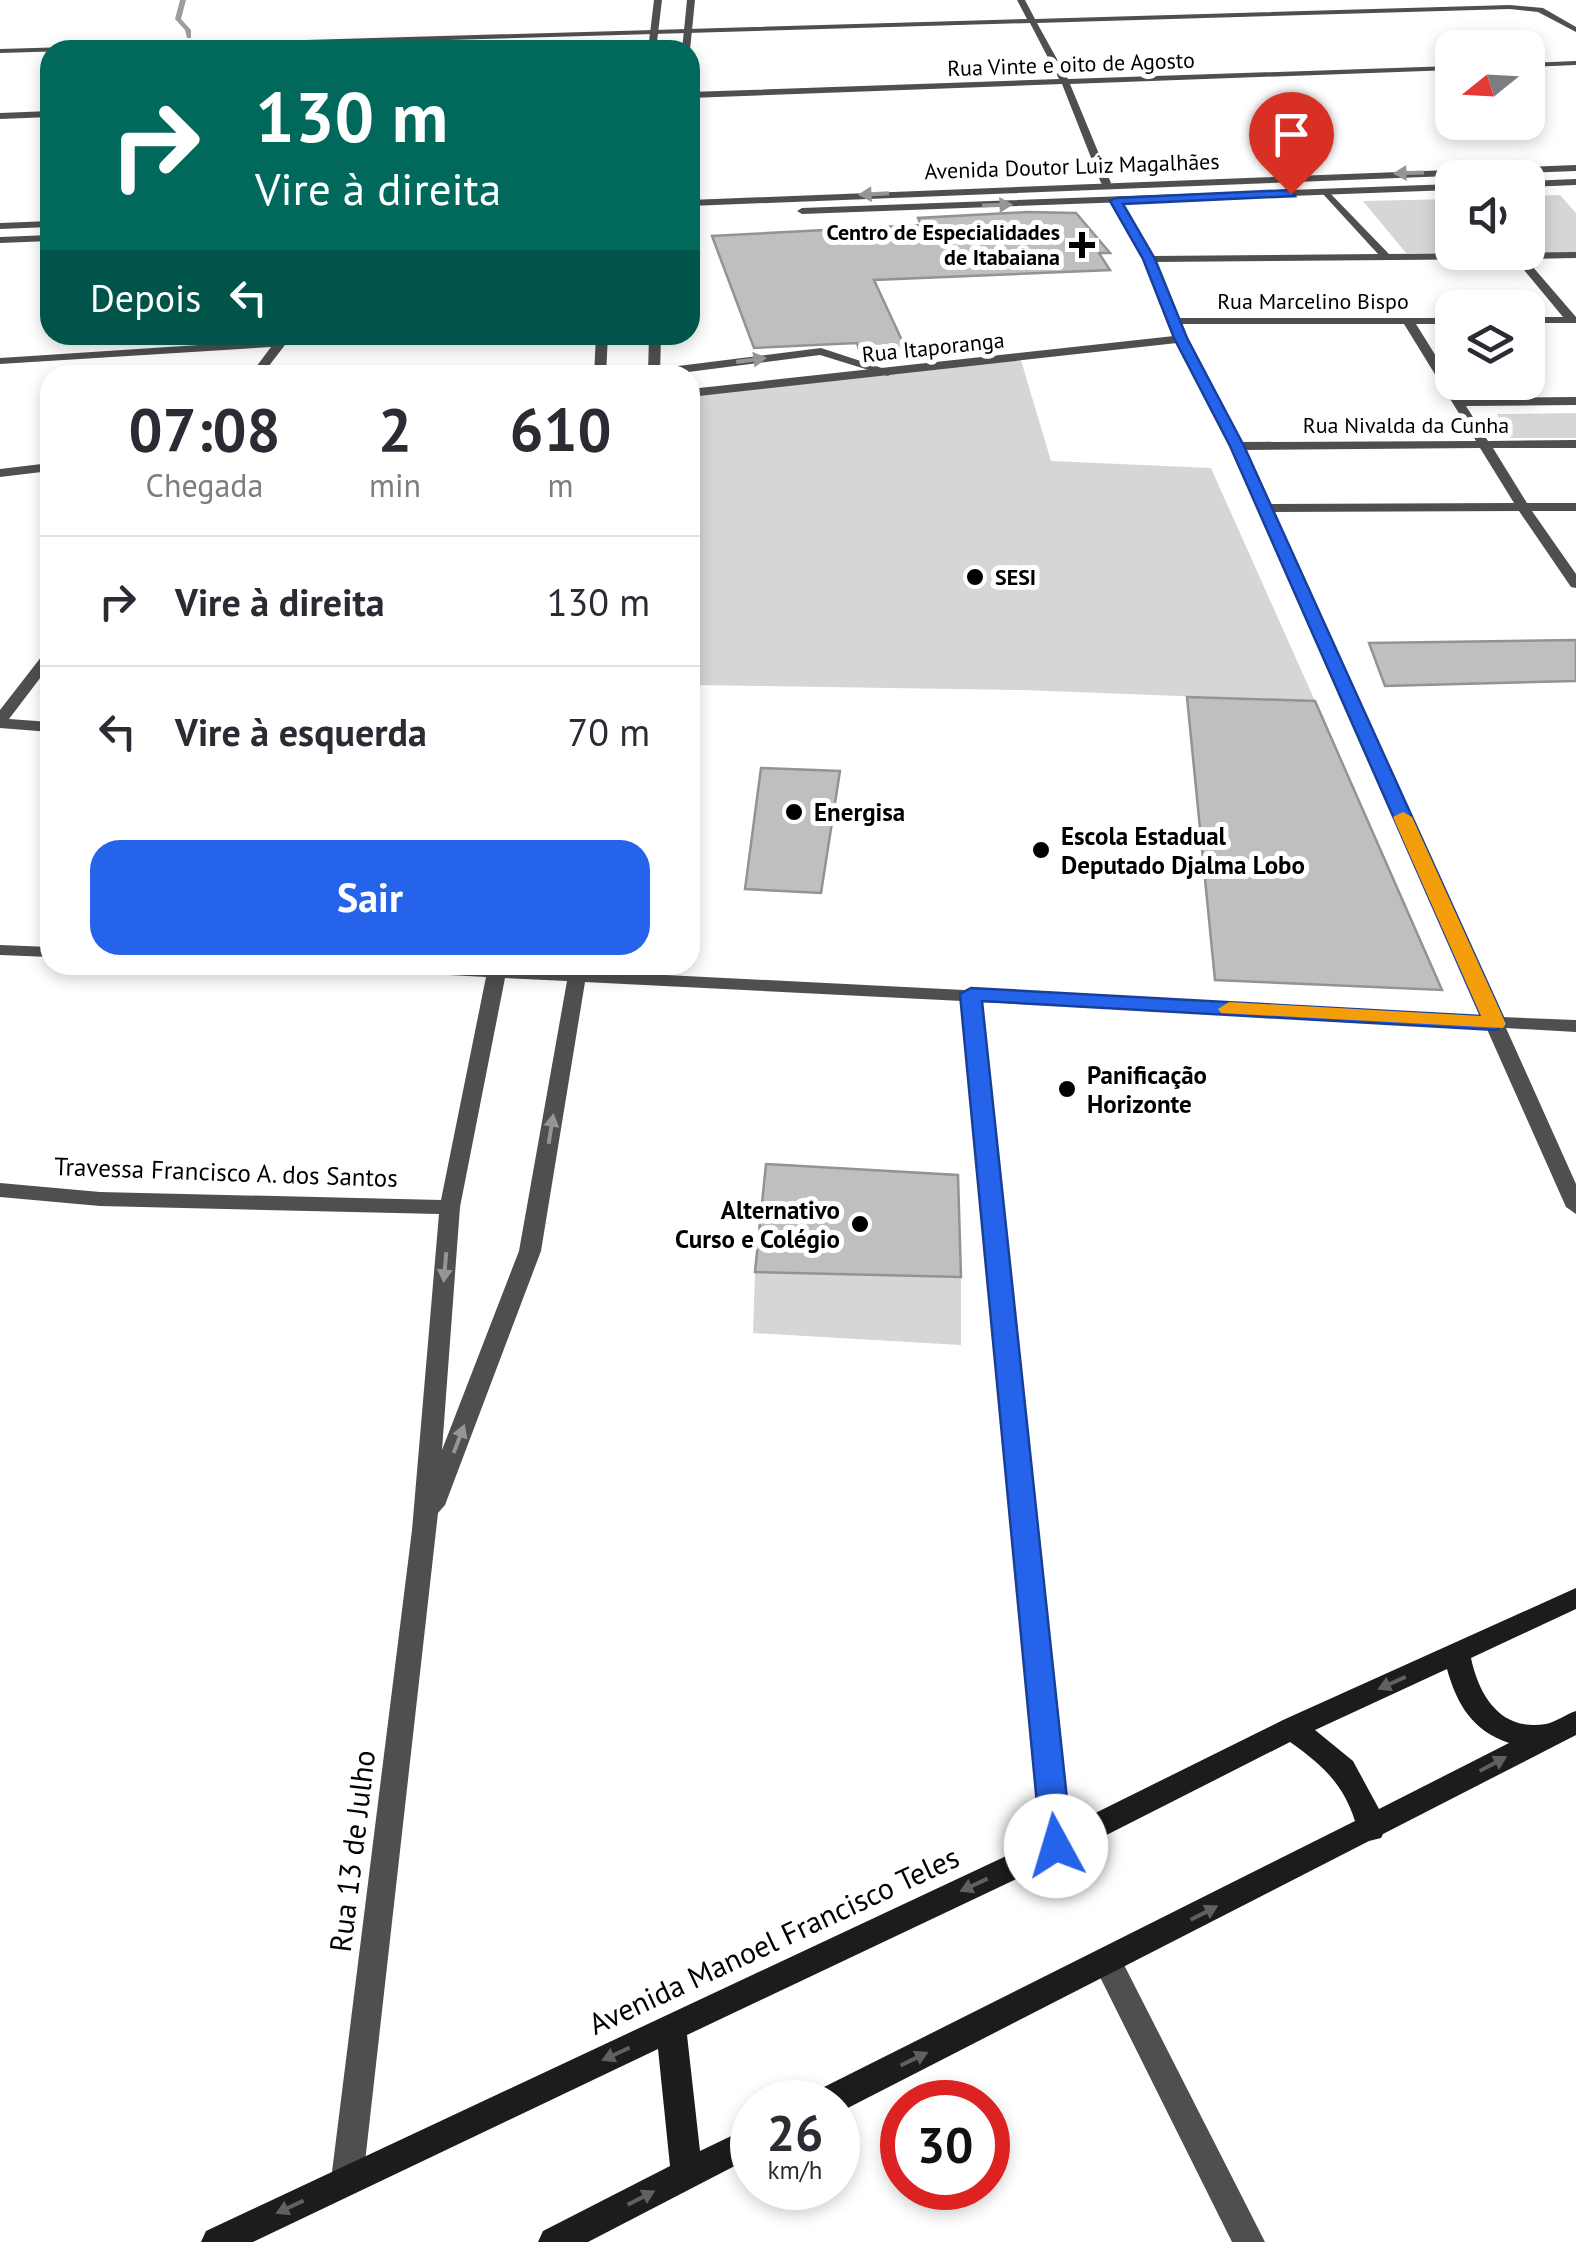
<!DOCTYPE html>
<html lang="pt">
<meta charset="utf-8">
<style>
body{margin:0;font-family:"PT Sans",sans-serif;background:#f2f2f3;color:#2b2b33;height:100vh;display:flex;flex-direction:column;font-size:38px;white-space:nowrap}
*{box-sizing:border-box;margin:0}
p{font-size:32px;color:#7c7c81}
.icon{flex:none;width:55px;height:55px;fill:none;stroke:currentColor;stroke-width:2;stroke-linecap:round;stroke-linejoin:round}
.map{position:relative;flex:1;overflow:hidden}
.drawer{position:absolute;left:40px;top:365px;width:660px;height:610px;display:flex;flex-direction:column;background:#fff;border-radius:30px;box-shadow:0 5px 15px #0003}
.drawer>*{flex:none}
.hud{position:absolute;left:40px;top:40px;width:660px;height:305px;border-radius:30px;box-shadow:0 5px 15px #0003;background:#00695c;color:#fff;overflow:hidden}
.needle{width:65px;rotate:252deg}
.buttons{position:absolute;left:1435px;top:30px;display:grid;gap:20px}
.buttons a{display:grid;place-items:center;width:110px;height:110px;border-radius:20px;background:#fff;box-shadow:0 5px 15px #0003;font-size:50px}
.speed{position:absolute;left:730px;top:2080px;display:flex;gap:20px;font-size:50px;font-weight:700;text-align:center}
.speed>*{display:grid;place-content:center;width:130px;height:130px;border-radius:50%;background:#fff;box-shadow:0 5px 15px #0003;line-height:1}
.speed small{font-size:25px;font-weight:400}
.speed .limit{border:15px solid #d22;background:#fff;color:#111}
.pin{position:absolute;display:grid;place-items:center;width:85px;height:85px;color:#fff;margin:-102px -42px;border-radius:50% 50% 50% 0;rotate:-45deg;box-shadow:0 0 10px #0007}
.pin .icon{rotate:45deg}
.me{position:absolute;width:110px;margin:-55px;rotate:354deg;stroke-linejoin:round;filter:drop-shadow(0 0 8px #0008)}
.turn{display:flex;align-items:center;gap:35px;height:210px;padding:0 50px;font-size:45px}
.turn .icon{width:130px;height:130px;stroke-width:2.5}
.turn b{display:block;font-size:70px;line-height:85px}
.then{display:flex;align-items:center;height:95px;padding:0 50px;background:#0003;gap:20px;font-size:38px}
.eta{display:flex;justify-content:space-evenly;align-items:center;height:170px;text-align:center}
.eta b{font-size:60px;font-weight:700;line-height:70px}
.cta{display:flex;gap:20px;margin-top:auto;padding:20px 50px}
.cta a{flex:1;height:115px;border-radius:30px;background:#2563eb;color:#fff;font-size:40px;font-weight:700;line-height:115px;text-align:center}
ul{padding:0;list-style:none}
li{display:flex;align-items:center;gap:30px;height:130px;padding:0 50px;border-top:2px solid #e1e1e2}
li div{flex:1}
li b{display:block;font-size:38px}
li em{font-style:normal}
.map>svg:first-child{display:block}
</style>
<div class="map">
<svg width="1576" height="2242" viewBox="0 0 1576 2242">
<rect width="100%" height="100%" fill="#fff"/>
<path fill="#d6d6d6" d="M1560,195L1576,213V252H1528V196Z
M1452,199V252L1502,253H1406L1363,201Z
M1020,357L1051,461L1211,468L1315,701L1022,690L690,685V393Z
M1576,413V438H1510L1497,414Z
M755,1272L961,1277V1345L753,1333Z"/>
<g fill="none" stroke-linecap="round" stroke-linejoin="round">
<path fill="#9d9d9d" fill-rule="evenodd" d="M180,0H186L181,19L191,30V38H187L185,30L175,19Z"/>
</g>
<path fill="#bfbfbf" stroke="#939393" stroke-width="2.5" d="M1028,212L1076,213L1110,253H1099L1110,270L874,280L905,347L860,352L857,343L754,348L712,236L921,225L918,218Z
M1576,640V681L1385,686L1369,643Z
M1187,697L1315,701L1442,990L1215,980Z
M761,768L840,771L821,893L745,889Z
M766,1164L958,1175L961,1277L755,1272Z"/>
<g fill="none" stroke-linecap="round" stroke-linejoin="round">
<path fill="#4f4f4f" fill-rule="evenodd" d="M821,348L894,372L888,376L820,355L665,375L648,373L654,369Z"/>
<path fill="#4f4f4f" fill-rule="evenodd" d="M1017,0H1025L1035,19L1510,5L1543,8L1576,27V32L1538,12L1510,9L1037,23L1068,79L1452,66V70L1070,84L1111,183L1106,186L1101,183L1062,84L690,98V92L1059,79L1030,23L0,53V49L1027,19Z
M1576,61V65L1528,67V63Z
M50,111V117L0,119V113Z
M1326,189L1389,254L1576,252V258L1526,259L1576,317V323H1528V317H1563L1515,259L1155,262L1178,318H1452V324H1416L1462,398L1576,397V405L1466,406L1488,441L1576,440V448H1493L1527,503H1576V511H1532L1576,574V588L1571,587L1519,511L1273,512L1501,1017L1576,1020V1032L1506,1028L1576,1184V1214L1566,1207L1486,1027L981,1002L1071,1846L1067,1855L1057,1858L1047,1855L1043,1846L962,1001L585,982L541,1251L445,1505L438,1513L363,2180L358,2191L347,2196L336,2191L331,2180L412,1530L439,1214L100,1206L0,1197V1183L100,1192L441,1200L486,977L359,970L350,965H507L569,970L570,965H588L587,971L1481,1016L1231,446L1177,343L690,397V389L1174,336L1144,259L1113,199H1119L1152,256L1378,254L1323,194ZM1181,324H1404L1476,441L1241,442ZM1480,448L1514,503L1269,504L1245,450ZM505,978L567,981L519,1251L442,1450L460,1207Z
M281,335L291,337L262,375H250L271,347L0,364V358L277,340Z
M596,335H608L606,375H594Z
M649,335H661L660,375H648Z
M50,463V471L0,477V469Z
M50,651V665L9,719L50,722V732L0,728V710L45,652Z
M0,945L50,947V957L0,955Z
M1108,1949L1118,1953L1265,2242H1232L1093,1963L1098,1953Z"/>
<path fill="#4f4f4f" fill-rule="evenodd" d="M654,0H662L656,50H648Z
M687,0H695L690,50H682Z
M1576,165V171L690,206V200Z
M1576,179V185L1528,187V181Z
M1452,184V190L802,214L797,211L802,208Z
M50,221V227L0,229V223Z
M50,235V241L0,243V237Z"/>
<path fill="#1c1c1c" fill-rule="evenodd" d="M1576,1588V1609L1471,1658C1479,1696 1501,1732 1546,1724C1556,1722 1566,1714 1576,1711V1735L1383,1834L1381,1838L1369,1841L838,2113V2102H812L816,2091L1355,1821C1343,1783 1321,1764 1290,1742L1067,1855L687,2035L700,2151L752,2126V2157L588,2242H538L543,2231L670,2166L658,2049L253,2242H201L206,2231L1047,1837L1283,1720ZM1447,1669C1457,1705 1473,1731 1509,1743L1379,1809L1353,1761L1315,1730Z"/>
</g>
<defs><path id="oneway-solid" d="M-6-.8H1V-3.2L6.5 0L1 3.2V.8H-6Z" transform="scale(2.5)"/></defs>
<g fill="#959595">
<use href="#oneway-solid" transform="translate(1409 173) rotate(178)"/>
<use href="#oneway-solid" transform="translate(874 194) rotate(177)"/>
<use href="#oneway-solid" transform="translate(997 205) rotate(-2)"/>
<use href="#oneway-solid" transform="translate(751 360) rotate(-8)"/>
<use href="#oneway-solid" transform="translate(551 1129) rotate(-81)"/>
<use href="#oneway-solid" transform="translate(445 1267) rotate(95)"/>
<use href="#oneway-solid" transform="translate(459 1439) rotate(-69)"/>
</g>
<g fill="#606060">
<use href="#oneway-solid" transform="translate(1392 1683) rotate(156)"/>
<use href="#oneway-solid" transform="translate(1493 1764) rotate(-28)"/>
<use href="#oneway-solid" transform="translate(974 1885) rotate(155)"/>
<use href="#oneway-solid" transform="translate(1204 1913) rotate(-27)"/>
<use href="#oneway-solid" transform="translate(616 2054) rotate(155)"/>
<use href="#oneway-solid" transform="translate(914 2059) rotate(-26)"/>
<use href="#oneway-solid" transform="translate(641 2198) rotate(-27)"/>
<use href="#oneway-solid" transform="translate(290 2207) rotate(155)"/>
</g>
<path fill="#2563eb" stroke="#184099" stroke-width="2.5" d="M1291,190L1295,196L1123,204L1155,259L1187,338L1244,446L1506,1024L1495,1030L982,1001L1072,1846L1068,1856L1056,1861L1045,1856L1041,1846L960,994L971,988L1481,1016L1230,446L1174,338L1143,259L1110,201L1116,198Z"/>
<path fill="#f59e0b" d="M1403,812L1412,817L1506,1024L1503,1028L1221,1013L1218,1009L1229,1002L1481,1016L1393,817Z"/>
<g fill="#000" stroke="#fff" stroke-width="4">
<path d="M1077 230h10v10h10v10h-10v10h-10v-10h-10v-10h10z"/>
<circle cx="975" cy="577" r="10"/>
<circle cx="794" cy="812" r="10"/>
<circle cx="1041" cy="850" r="10"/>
<circle cx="1067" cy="1089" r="10"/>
<circle cx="860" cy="1224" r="10"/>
</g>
<g text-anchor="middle" stroke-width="10" stroke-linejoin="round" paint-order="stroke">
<g font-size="22" fill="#000" stroke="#fff">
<text transform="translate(1071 64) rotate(-2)" y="8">Rua Vinte e oito de Agosto</text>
<text transform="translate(1072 166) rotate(-2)" y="8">Avenida Doutor Luiz Magalhães</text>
<text x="1313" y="309">Rua Marcelino Bispo</text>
<text transform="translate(933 347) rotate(-6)" y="8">Rua Itaporanga</text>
<text x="1406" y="433">Rua Nivalda da Cunha</text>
</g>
<g font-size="22" font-weight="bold" fill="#000" stroke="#fff" text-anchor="end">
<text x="1060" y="240">Centro de Especialidades<tspan x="1060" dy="25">de Itabaiana</tspan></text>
<text x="995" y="585" text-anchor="start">SESI</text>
</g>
<g font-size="25" font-weight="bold" fill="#000" stroke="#fff" text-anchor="start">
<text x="814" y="821">Energisa</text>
<text x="1061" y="845">Escola Estadual<tspan x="1061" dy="29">Deputado Djalma Lobo</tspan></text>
<text x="1087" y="1084">Panificação<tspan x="1087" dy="29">Horizonte</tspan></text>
<text x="840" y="1219" text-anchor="end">Alternativo<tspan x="840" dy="29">Curso e Colégio</tspan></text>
</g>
<g font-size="25" fill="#000" stroke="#fff">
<text transform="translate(226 1172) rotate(2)" y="9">Travessa Francisco A. dos Santos</text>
</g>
<g font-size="30" fill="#000" stroke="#fff">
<text transform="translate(353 1851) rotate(-83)" y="10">Rua 13 de Julho</text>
<text transform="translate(774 1941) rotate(-25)" y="10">Avenida Manoel Francisco Teles</text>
</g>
</g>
</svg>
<div class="buttons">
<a><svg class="needle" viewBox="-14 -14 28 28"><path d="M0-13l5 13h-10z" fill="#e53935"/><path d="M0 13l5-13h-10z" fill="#7c7c81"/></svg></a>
<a><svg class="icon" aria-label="sound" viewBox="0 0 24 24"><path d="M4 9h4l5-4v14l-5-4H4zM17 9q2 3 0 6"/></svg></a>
<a><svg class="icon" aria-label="layers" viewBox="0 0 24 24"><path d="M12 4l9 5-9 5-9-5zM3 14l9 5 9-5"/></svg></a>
</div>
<div class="speed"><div>26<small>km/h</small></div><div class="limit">30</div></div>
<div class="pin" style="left:1291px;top:194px;background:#d93025"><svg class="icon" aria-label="arrive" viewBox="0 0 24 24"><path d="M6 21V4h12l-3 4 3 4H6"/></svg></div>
<svg class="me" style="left:1056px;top:1846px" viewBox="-20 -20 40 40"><circle r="19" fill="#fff"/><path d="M0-13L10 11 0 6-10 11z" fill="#2563eb"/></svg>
<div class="hud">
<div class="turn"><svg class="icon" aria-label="right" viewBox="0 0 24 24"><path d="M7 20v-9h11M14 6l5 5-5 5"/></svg><div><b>130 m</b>Vire à direita</div></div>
<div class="then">Depois<svg class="icon" aria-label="left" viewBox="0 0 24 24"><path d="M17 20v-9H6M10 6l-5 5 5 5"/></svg></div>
</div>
<section class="drawer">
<div class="eta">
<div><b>07:08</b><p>Chegada</p></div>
<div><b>2</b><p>min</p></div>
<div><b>610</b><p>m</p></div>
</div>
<ul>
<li><svg class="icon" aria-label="right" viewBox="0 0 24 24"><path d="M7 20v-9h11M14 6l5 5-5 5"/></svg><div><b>Vire à direita</b></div><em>130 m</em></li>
<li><svg class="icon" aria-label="left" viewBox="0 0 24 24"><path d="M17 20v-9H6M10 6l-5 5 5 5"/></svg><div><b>Vire à esquerda</b></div><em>70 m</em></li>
</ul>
<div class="cta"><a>Sair</a></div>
</section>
</div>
